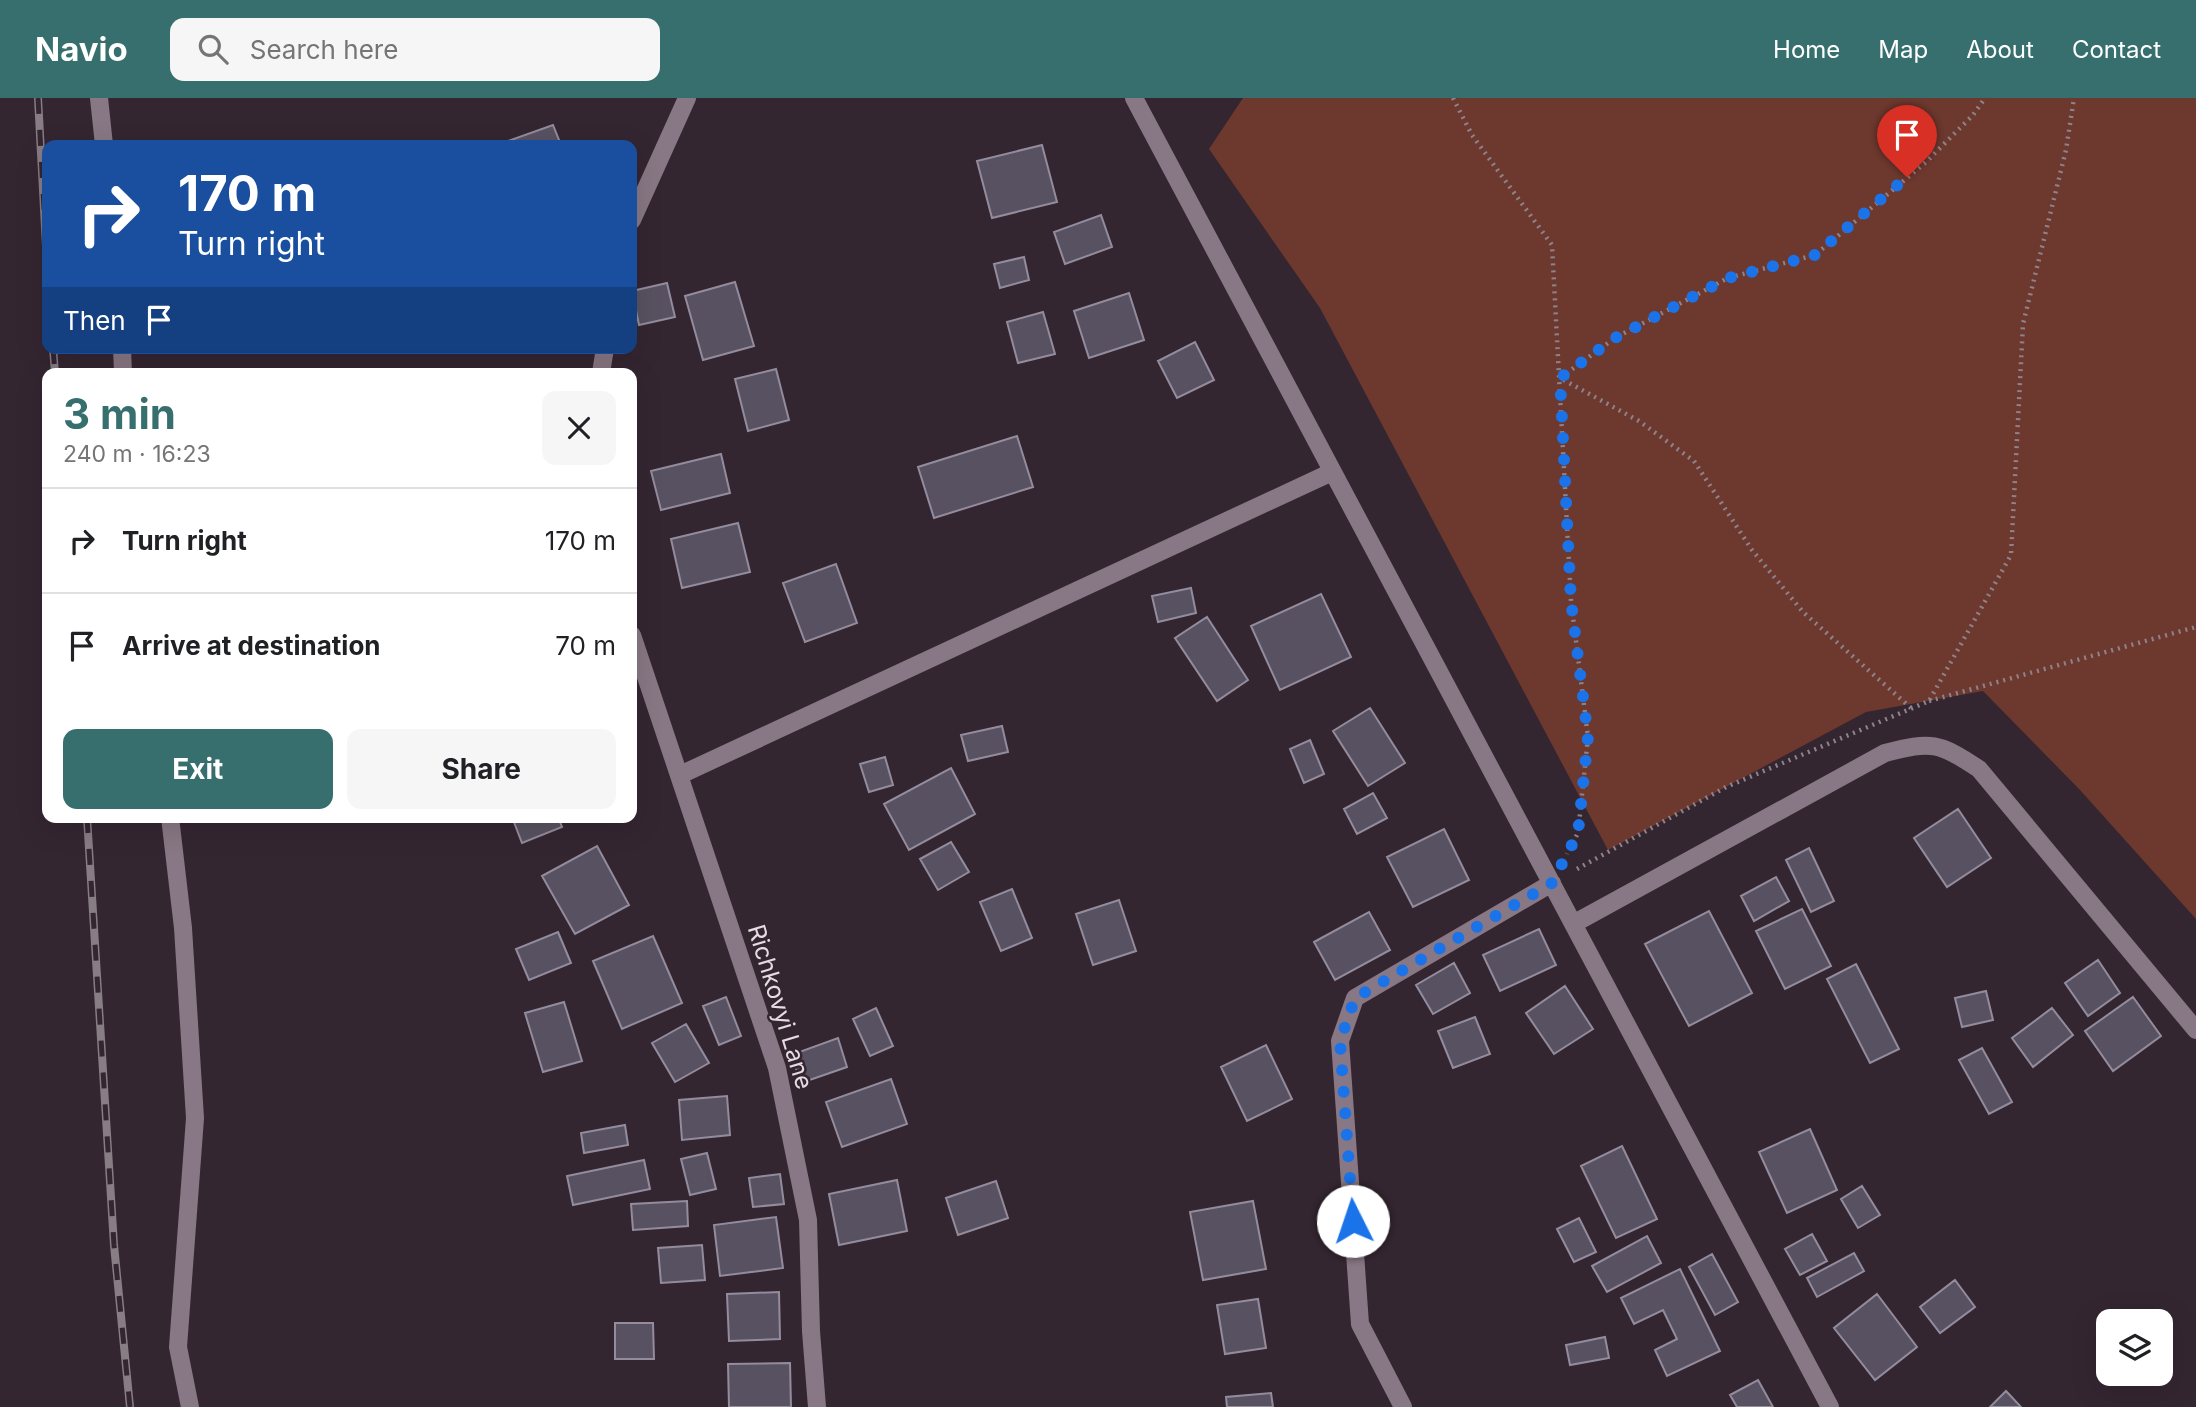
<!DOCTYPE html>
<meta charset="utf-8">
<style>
body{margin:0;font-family:Inter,sans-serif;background:#f6f6f6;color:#202124;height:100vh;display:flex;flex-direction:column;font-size:26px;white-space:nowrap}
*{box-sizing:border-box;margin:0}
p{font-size:23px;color:#757577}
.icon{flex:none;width:38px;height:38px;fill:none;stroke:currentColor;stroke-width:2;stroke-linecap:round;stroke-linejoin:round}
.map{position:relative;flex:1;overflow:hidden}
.details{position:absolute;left:42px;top:270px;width:595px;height:455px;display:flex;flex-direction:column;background:#fff;border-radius:14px;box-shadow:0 7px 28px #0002}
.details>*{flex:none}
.hud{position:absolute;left:42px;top:42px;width:595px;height:214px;border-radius:14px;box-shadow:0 7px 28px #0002;background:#1a4fa0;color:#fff;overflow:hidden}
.fabs{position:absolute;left:2096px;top:1211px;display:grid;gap:14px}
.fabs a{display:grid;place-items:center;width:77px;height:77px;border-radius:14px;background:#fff;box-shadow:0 7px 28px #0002;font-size:35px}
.pin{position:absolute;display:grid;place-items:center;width:60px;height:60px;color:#fff;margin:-72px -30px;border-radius:50% 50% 50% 0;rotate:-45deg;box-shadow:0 0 7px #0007}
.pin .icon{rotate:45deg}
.me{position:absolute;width:77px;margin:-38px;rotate:356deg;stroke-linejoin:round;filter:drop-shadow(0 0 5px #0008)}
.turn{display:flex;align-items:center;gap:24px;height:147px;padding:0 21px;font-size:32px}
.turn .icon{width:91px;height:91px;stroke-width:2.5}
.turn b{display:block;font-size:49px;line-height:60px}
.then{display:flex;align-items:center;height:66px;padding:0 21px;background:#0003;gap:14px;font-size:26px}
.round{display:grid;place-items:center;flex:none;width:74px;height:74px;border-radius:14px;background:#f6f6f6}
.summary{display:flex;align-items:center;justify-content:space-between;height:119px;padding:0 21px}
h1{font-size:42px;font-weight:700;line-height:52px;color:#376e6e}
.primary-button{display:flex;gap:14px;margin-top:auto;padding:14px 21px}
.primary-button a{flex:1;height:80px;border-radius:14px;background:#376e6e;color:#fff;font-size:28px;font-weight:700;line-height:80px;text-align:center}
.primary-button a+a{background:#f6f6f6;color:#202124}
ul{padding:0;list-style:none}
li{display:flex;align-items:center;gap:21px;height:105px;padding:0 21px;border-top:2px solid #e0e0e0}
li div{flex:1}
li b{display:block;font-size:26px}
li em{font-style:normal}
header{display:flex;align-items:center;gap:42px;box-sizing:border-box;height:98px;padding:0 35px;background:#376e6e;color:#fff}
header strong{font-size:33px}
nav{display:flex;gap:38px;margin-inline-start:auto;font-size:24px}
.search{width:490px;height:63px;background:#f6f6f6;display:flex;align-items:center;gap:18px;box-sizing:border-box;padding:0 24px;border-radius:14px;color:#757577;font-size:26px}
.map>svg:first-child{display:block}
</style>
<header>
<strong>Navio</strong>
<div class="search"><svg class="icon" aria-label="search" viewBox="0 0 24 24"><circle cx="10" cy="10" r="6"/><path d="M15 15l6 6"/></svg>Search here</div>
<nav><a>Home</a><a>Map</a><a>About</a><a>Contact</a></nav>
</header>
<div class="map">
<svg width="2196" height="1309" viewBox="0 0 2196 1309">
<rect width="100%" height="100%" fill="#342631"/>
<path fill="#6d382e" d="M1243,0H2196V821L2080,692L1983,593L1866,614L1608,752L1320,210L1209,51Z"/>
<path fill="#585161" stroke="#938c9d" stroke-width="2" d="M553,27L561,47H510L508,43Z
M1042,47L1057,104L992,120L977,63Z
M1101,117L1112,149L1065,166L1054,134Z
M1024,159L1029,182L1000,190L994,166Z
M735,184L754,248L703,262L685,198Z
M667,185L675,219L639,227L632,193Z
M1129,195L1144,242L1089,260L1074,213Z
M1043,214L1055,256L1018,265L1007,224Z
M1195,244L1214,282L1177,300L1158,263Z
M776,271L789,322L748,333L735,281Z
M1017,338L1033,389L934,420L918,369Z
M721,356L730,395L661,412L651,373Z
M738,425L750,474L682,490L671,441Z
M836,466L857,525L805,544L783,485Z
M1191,490L1196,515L1158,524L1152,498Z
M1321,496L1351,559L1280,592L1251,528Z
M1207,519L1248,582L1217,603L1175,540Z
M1370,610L1405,665L1368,688L1333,633Z
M1002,628L1008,654L968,663L961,637Z
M1310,642L1324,676L1304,685L1290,651Z
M885,659L893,687L869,694L860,666Z
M951,670L975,716L909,752L884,706Z
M1373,695L1387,720L1357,736L1344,711Z
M1958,711L1991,760L1947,789L1914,740Z
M512,719H558L562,729L522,745Z
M1444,731L1469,782L1413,809L1387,759Z
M951,744L969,774L938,792L920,761Z
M597,748L629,807L575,836L542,778Z
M1809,750L1834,803L1811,814L1786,762Z
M1776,779L1789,803L1754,823L1741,798Z
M1012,791L1032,840L1001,853L980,804Z
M1119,802L1136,853L1093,867L1076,816Z
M1802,811L1831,868L1785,891L1756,833Z
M1709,813L1752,895L1689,928L1645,846Z
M1369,814L1390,852L1335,882L1314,844Z
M1539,831L1556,867L1500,893L1483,857Z
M558,834L571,865L529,882L516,851Z
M653,838L682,905L622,931L593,863Z
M2098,862L2120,895L2088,918L2065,885Z
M1454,865L1470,895L1433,916L1416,887Z
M1856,866L1899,951L1870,965L1827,881Z
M1565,888L1593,931L1554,956L1526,915Z
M1986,893L1993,922L1962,929L1955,900Z
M726,899L741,938L719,947L703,908Z
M2133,899L2161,938L2113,973L2085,933Z
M564,904L582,963L543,974L525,915Z
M876,910L893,948L870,958L853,921Z
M2052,910L2073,937L2033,969L2012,940Z
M1475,919L1490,956L1453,970L1438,933Z
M686,926L709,965L675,984L652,945Z
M838,940L847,969L801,985L791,957Z
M1266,947L1292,1001L1247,1023L1221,969Z
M1982,950L2012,1004L1989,1016L1959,962Z
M891,981L907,1026L842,1049L826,1004Z
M727,998L730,1037L682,1042L679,1002Z
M625,1027L628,1047L584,1055L581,1035Z
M1810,1031L1837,1092L1787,1115L1759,1054Z
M1622,1048L1657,1121L1616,1140L1581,1068Z
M707,1055L716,1091L690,1097L681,1061Z
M644,1062L650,1091L573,1107L567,1078Z
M780,1076L784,1106L753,1109L749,1080Z
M897,1082L907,1133L839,1147L829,1096Z
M996,1083L1008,1120L958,1137L946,1100Z
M1862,1088L1880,1117L1858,1130L1841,1101Z
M687,1103L688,1128L633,1132L631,1106Z
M1253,1103L1266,1171L1203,1182L1190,1114Z
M776,1119L783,1170L720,1178L714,1127Z
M1579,1120L1596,1154L1574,1164L1557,1131Z
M1812,1136L1827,1163L1800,1177L1785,1151Z
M1647,1138L1661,1165L1607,1194L1592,1168Z
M702,1147L705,1182L661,1185L658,1150Z
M1854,1155L1864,1173L1817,1199L1807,1180Z
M1712,1156L1738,1204L1715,1217L1689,1169Z
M1680,1171L1720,1253L1667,1278L1655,1252L1677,1241L1663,1212L1634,1226L1621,1200Z
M1955,1182L1975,1209L1940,1235L1920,1209Z
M779,1194L780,1241L729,1243L727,1196Z
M1877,1196L1917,1249L1875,1282L1834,1230Z
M1258,1201L1266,1250L1225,1256L1217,1207Z
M615,1225H653L654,1261H615Z
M1605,1239L1609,1260L1570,1267L1566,1247Z
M790,1265L791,1309H729L728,1266Z
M1758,1282L1773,1309H1737L1730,1297Z
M2006,1293L2021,1309H1990Z
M1271,1295L1273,1309H1227L1226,1299Z"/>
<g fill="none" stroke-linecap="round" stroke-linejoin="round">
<path stroke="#8e828b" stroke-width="4.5" stroke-dasharray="2 5" stroke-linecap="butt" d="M1453,0L1472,37L1552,147L1571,503L1588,639L1578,735L1567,756
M1929,603L2196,529
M1911,610L1803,514L1752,452L1694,363L1639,323L1560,280L1615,240L1728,180L1815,157L1926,64L1973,17L1985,0
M1577,771L1726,689L1929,603L2011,457L2023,226L2066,52L2074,0"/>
<path stroke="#887784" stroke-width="18" d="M99,0L104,47
M1134,0L1830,1309
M632,122L687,0
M122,250L123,275
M601,275L605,250
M632,537L777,970L808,1122L811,1233L817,1309
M680,677L1332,374
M170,719L183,830L195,1020L178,1249L190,1309
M1573,826L1885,655C1932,643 1938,644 1979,671L2196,932
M1403,1309L1360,1226L1340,943L1355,900L1552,785"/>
<defs>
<path id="rail" d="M38,0L47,166
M53,250L55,275
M87,719L114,1147L130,1309"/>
</defs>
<use href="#rail" stroke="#887c85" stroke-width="8"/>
<use href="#rail" stroke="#342631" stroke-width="5" stroke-dasharray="16" stroke-linecap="butt"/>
</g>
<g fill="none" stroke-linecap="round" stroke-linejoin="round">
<path stroke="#1a73e8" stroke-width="12" stroke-dasharray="0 21.6" d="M1353,1123L1340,943L1355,900L1552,785L1578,735L1588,639L1571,503L1560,280L1615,240L1728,180L1815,157L1907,79"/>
</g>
<g text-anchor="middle" stroke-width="5" stroke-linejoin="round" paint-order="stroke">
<g font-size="24" fill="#e6dce3" stroke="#342631">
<text transform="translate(780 909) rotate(73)" y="8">Richkovyi Lane</text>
</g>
</g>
</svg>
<div class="fabs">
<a><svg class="icon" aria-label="layers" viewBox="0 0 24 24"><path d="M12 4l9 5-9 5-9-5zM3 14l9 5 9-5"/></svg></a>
</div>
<div class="pin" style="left:1907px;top:79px;background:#d93025"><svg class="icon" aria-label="arrive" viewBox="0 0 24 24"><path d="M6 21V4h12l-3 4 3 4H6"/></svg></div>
<svg class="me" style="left:1353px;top:1123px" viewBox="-20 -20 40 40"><circle r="19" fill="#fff"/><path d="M0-13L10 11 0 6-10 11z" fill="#1a73e8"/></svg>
<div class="hud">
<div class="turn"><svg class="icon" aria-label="right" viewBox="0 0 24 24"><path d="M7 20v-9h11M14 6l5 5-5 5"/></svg><div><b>170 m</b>Turn right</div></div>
<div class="then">Then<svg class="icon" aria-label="arrive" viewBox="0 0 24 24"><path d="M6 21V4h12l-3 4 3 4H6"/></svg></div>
</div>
<section class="details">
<div class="summary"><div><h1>3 min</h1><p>240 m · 16:23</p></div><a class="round"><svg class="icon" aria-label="close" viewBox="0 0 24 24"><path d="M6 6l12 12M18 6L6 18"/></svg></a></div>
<ul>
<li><svg class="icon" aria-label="right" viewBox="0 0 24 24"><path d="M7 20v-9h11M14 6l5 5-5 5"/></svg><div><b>Turn right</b></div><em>170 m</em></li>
<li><svg class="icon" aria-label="arrive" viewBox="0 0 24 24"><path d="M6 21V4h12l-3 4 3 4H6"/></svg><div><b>Arrive at destination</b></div><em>70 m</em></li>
</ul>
<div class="primary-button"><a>Exit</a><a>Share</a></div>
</section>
</div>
